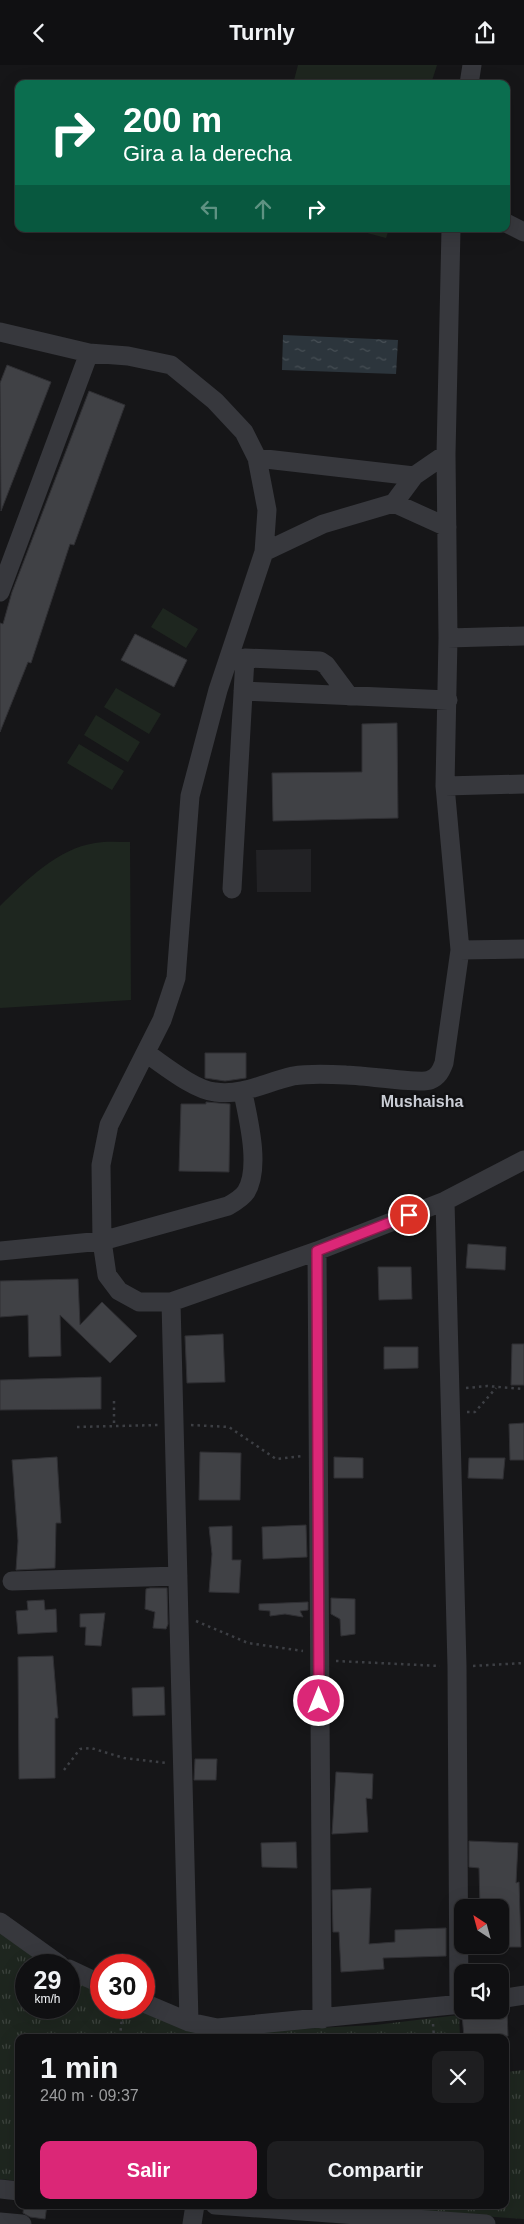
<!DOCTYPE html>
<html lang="es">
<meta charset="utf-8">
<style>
body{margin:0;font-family:Arial,sans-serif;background:#1e1e20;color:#f1f3f6;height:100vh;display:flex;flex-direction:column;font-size:19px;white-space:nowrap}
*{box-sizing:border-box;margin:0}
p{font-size:16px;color:#9c9d9f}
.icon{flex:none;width:28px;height:28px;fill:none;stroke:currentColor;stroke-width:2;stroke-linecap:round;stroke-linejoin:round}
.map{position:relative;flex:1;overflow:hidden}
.panel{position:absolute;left:15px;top:1969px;width:494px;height:175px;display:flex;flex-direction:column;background:#101012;border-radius:10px;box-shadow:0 5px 20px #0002,0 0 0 1px #303032}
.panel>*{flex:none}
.hud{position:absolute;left:15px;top:15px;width:495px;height:152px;border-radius:10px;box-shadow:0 5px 20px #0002,0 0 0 1px #303032;background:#0b6e4f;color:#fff;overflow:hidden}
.needle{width:32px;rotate:324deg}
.buttons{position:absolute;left:454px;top:1834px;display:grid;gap:10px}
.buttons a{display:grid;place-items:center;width:55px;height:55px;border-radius:10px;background:#101012;box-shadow:0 5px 20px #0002,0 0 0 1px #303032;font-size:25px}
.speed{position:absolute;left:15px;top:1889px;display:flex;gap:10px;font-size:25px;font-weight:700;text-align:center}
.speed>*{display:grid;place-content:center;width:65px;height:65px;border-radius:50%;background:#101012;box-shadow:0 5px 20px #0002,0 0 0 1px #303032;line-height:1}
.speed small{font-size:12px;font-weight:400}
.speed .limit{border:8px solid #d22;background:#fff;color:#111}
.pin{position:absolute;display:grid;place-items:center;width:42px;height:42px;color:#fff;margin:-21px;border:2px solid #fff;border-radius:50%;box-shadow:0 1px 5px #0007}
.me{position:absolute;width:55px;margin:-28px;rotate:0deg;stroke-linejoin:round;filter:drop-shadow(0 0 4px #0008)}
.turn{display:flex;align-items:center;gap:18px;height:105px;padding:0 25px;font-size:22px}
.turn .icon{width:65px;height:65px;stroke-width:2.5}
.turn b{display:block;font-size:35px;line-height:42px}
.lanes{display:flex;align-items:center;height:48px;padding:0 25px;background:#0003;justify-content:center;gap:25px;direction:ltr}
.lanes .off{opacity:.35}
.round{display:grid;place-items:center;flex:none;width:52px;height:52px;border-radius:10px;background:#1e1e20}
.headline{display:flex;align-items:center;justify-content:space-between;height:85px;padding:0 25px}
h1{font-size:30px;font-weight:800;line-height:38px}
.primary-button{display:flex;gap:10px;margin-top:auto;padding:10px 25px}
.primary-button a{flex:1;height:58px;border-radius:10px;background:#db2777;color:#fff;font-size:20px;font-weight:800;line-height:58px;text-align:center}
.primary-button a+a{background:#1e1e20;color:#f1f3f6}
header{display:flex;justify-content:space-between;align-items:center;height:65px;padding:0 25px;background:#101012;font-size:22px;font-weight:800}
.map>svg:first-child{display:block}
</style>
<header><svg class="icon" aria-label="back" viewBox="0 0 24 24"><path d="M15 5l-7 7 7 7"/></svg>Turnly<svg class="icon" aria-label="share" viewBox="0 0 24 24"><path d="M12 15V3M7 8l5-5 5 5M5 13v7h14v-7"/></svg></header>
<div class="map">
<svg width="524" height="2159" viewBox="0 0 524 2159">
<defs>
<pattern id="park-tufts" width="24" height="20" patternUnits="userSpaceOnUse" patternTransform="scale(1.25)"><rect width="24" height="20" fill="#1e261f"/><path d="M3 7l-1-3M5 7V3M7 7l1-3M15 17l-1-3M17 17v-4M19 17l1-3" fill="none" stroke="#3c433d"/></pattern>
<pattern id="water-ripples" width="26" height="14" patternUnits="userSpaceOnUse" patternTransform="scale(1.25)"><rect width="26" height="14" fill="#2c353c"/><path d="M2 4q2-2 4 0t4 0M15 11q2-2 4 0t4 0" fill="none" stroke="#485056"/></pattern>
</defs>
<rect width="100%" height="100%" fill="#161618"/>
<path fill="#222225" d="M311,784V827H257L256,785Z"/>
<path fill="url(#park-tufts)" d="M0,1860L53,1900H26V1942H69V1909L101,1923V1942L140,1943L223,1968L375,1960L459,1950L460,1972H19V2116L0,2114Z
M524,2005V2154L319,2140H505V2007Z"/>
<path fill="#1e261f" d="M298,0H437L431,19H293Z
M352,164H389L386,173Z
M163,543L198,564L186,583L151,562Z
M116,623L161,649L149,669L104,642Z
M96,650L140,677L128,697L84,670Z
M79,679L124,706L112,725L67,698Z
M130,777L131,935L0,943V841C27,815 57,784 95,778C106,776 119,777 130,777Z"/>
<path fill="url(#water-ripples)" d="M283,270L398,275L396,309L282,305Z"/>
<path fill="#404145" stroke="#303034" d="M7,300L51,317L1,446L0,318Z
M89,326L125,340L74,480L70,479L31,598L28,597L0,667V558L3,559L12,527Z
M135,569L187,595L174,622L121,595Z
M397,658L398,753L273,756L272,708L362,707V659Z
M205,988H246V1013L225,1016L205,1013Z
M206,1037L230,1039L229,1107L179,1106L181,1039H206Z
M468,1179L506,1182L505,1205L466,1203Z
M378,1202H411L412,1234L379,1235Z
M78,1214L80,1260L102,1237L137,1271L110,1298L60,1250L61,1291L29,1292L28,1250L0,1252V1216Z
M223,1269L225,1317L187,1318L185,1271Z
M512,1279H524V1320H511Z
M384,1282H418V1303L384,1304Z
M101,1312V1344L0,1345V1315Z
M524,1358V1395H510L509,1359Z
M200,1387L241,1388L240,1435H199Z
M57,1392L61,1458H56L55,1503L16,1505L18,1476L12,1395Z
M334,1392L363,1393V1413H334Z
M469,1393H505L503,1414L468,1413Z
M306,1460L307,1492L263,1494L262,1462Z
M232,1461V1495H241L239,1528L209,1527L212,1489L209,1462Z
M150,1523H167L168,1559L166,1564L153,1563L155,1547L145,1544L146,1524Z
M331,1533L355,1534V1569L341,1571L340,1554L331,1549Z
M44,1535L45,1545L56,1544L57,1567L18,1569L16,1546L28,1545L27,1536Z
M308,1537V1545L300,1546L303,1552L285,1549L270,1551V1546L259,1545V1539Z
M105,1548L101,1581L85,1580L86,1562H80V1549Z
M53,1591L58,1653H55V1713L19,1714L18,1592Z
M164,1622L165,1650L133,1651L132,1623Z
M195,1694H217L216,1715H194Z
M336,1707L373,1709L372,1734L366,1733L368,1767L332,1769Z
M469,1776L518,1778L516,1818L519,1817L521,1882H500V1842H480L479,1803L469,1802Z
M296,1777L297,1803L262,1802L261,1778Z
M371,1823L369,1879L395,1877V1865L446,1863V1891L383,1893L384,1904L341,1907L339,1867H333L332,1825Z
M471,1945H507L508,1971L464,1972L462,1950Z
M24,2140H47L45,2154L30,2152L23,2148Z"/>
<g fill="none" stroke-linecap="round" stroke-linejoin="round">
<path stroke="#3d3f44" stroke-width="2.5" stroke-dasharray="2.5 4" stroke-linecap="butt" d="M466,1323L487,1321L524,1324
M114,1336V1361
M467,1347H475L496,1323
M191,1360L229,1362L276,1394L303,1391
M77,1362L158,1360
M196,1556L248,1578L303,1586
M336,1596L440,1601
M473,1601L524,1598
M64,1705L80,1684L91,1683L124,1693L166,1698
M433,1959L434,1972
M120,1972L123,1942"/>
<path stroke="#37383d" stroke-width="19" d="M469,19L472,0
M506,158L524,167
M0,267L89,288L128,291L171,300L215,336L244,367L257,393L267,445L264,487L218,625L190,731L176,913L162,955L109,1060L101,1100L102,1176L107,1210L119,1226L139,1237H171L317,1186L445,1136L524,1095
M257,393L414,411
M394,438L447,462
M264,487L323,459L394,438L414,411L446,389
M0,527L89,288
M448,573L524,571
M243,626L448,635
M445,721L524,719
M232,824L245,593L320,596L326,600L349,631
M460,885L524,884
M146,988C164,1000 194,1025 215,1027C243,1031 266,1017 293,1011C310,1008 329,1009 346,1010C361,1010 421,1019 430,1015C438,1012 441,1006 444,998L460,885L445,721L448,573L446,389L451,164
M445,1136L457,1601L459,1939
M0,1186L102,1176L228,1141C235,1137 242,1133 246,1127C261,1103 248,1053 243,1028
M317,1186L322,1954
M171,1237L189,1957
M12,1516L178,1511
M0,1857L60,1900
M69,1904L101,1919
M500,1934L524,1930
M144,1938L189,1957L217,1963L462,1939
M0,2124L19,2126
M215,2140L486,2159
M0,2157L22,2159
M192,2159L195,2140"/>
</g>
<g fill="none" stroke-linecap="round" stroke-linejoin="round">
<defs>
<path id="route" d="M319,1636L317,1186L409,1150"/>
</defs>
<use href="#route" stroke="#8e194d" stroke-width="12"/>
<use href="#route" stroke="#db2777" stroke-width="9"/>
</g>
<g text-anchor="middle" stroke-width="5" stroke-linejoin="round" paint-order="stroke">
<g font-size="16" font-weight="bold" fill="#c9ccd4" stroke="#111113">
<text x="422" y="1042">Mushaisha</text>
</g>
</g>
</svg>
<div class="buttons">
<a><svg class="needle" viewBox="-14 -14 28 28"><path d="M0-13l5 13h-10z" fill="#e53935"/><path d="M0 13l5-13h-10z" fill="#9c9d9f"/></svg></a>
<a><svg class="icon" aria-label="sound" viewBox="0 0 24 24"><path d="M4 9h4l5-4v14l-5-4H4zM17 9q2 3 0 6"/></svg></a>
</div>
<div class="speed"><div>29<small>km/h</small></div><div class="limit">30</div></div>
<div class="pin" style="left:409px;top:1150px;background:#d93025"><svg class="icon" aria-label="arrive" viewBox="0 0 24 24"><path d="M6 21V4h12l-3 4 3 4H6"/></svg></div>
<svg class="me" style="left:319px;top:1636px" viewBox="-20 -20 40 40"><circle r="17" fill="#db2777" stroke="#fff" stroke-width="3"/><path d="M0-11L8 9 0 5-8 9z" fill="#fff"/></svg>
<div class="hud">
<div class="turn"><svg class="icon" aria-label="right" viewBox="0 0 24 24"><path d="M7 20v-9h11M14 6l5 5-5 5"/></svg><div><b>200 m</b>Gira a la derecha</div></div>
<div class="lanes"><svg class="icon off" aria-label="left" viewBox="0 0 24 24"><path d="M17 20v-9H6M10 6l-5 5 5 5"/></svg><svg class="icon off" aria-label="ahead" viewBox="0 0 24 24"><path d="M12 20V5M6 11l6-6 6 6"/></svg><svg class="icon" aria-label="right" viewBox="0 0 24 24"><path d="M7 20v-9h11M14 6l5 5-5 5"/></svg></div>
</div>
<section class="panel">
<div class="headline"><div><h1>1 min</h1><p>240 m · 09:37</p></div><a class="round"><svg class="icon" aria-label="close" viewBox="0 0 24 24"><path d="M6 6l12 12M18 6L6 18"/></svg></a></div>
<div class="primary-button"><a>Salir</a><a>Compartir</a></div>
</section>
</div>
